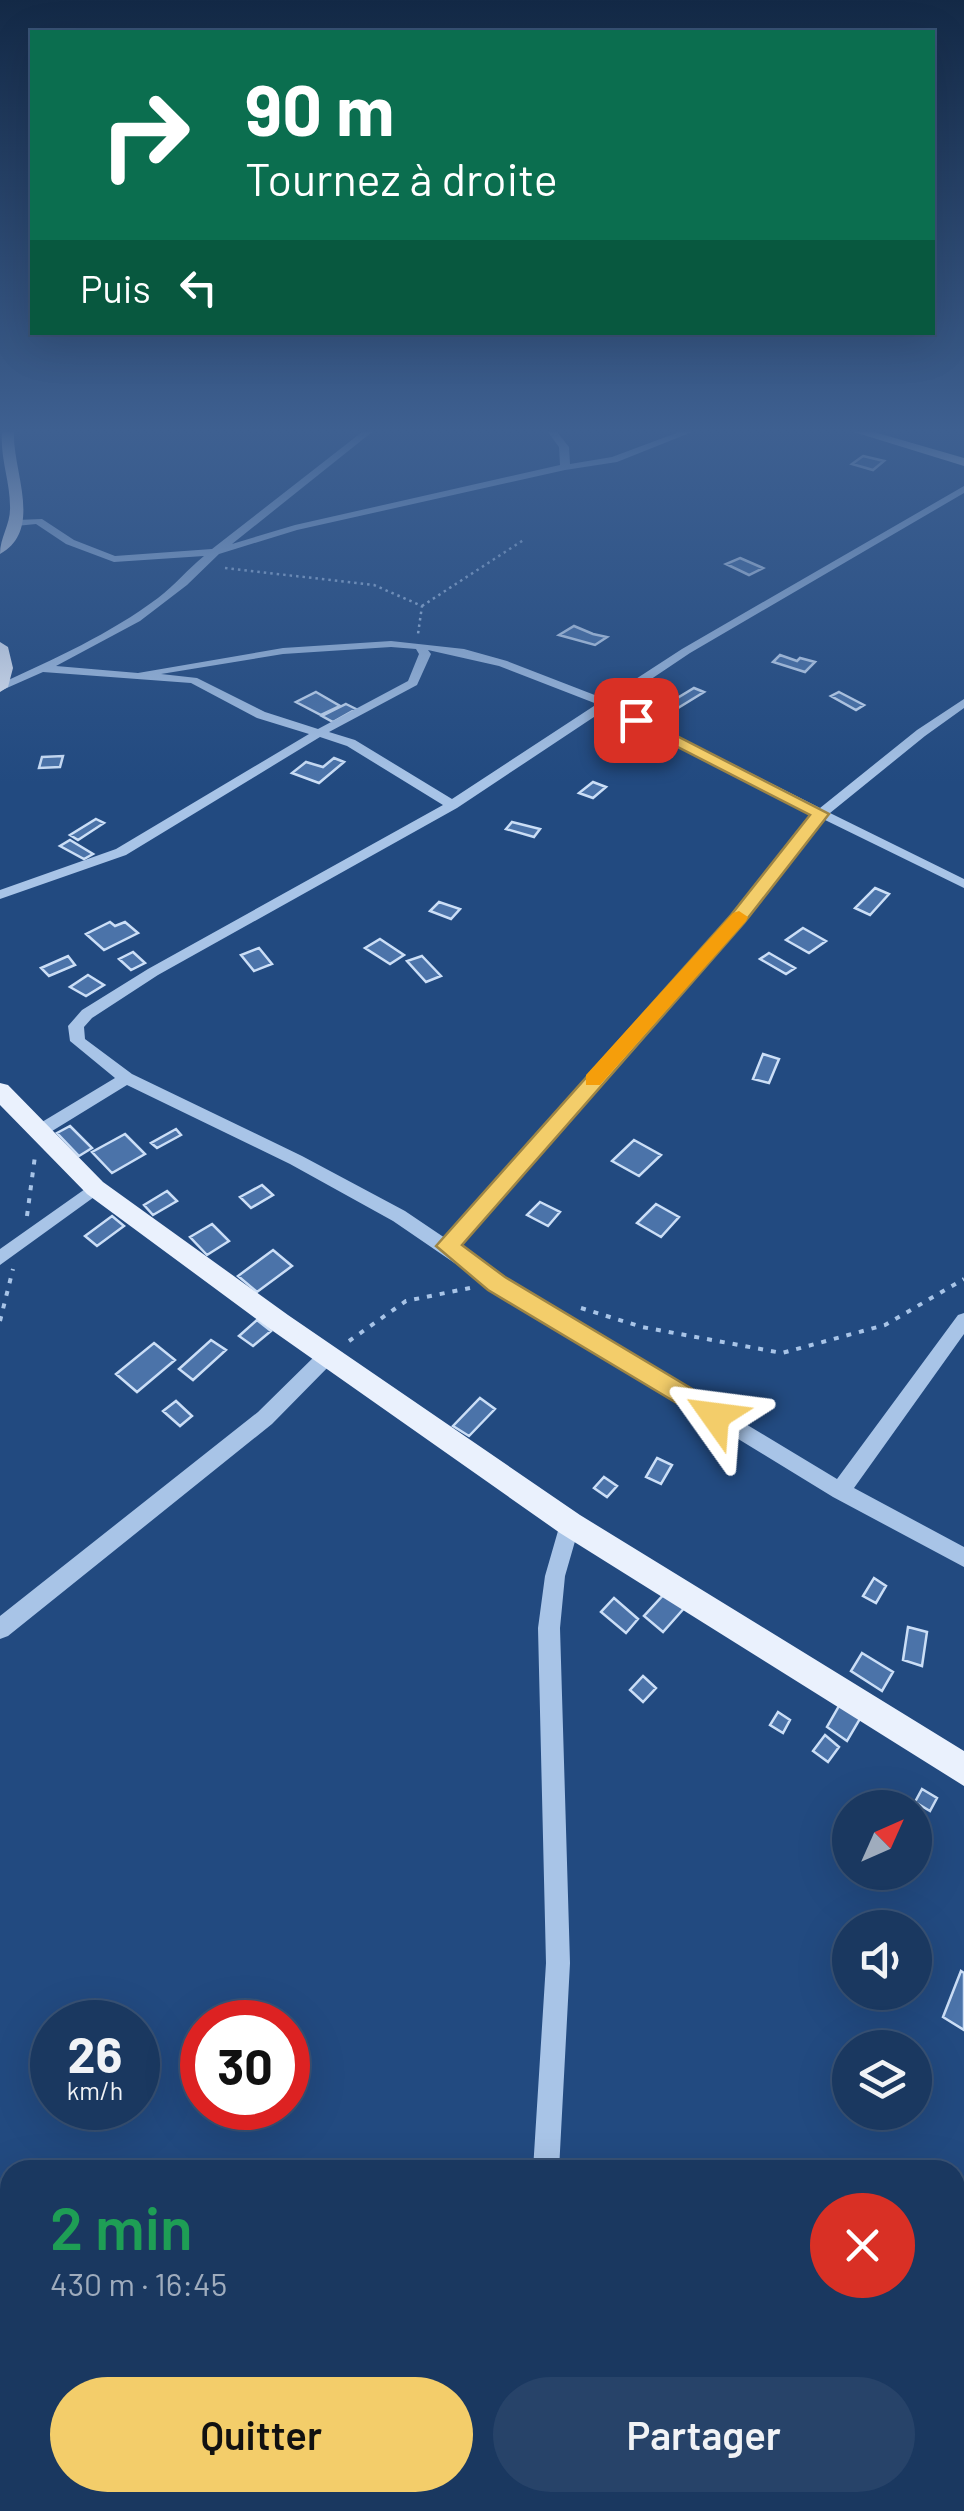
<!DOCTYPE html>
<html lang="fr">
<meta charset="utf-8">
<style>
body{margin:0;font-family:Barlow,sans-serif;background:#274369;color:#f1f3f6;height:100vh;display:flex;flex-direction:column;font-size:38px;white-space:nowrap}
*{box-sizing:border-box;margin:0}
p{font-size:32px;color:#9facbd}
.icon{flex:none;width:55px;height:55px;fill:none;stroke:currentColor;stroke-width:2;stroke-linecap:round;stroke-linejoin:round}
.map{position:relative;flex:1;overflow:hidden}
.side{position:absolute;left:0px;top:2160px;width:965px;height:352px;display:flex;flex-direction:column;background:#1a3860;border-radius:30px 30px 0 0;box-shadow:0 10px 40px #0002,0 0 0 2px #385275}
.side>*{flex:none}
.guide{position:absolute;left:30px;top:30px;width:905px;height:305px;border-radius:0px;box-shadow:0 10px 40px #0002,0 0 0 2px #385275;background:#0b6e4f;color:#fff;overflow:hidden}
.needle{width:65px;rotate:45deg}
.buttons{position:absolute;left:832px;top:1790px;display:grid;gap:20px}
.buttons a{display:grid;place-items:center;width:100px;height:100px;border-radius:50%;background:#1a3860;box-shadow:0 10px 40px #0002,0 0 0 2px #385275;font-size:50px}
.speed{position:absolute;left:30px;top:2000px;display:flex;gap:20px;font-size:50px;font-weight:700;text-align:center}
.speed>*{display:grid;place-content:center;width:130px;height:130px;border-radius:50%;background:#1a3860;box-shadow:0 10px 40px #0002,0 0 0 2px #385275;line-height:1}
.speed small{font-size:25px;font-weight:400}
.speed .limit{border:15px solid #d22;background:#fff;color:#111}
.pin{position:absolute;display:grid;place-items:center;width:85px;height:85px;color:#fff;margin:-42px;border-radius:20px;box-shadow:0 5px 15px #0006}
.me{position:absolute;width:110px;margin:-55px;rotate:301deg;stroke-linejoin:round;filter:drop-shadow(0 0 8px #0008)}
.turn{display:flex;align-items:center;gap:35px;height:210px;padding:0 50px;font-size:45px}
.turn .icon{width:130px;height:130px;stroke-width:2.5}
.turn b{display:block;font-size:70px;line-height:85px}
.then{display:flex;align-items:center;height:95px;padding:0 50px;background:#0003;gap:20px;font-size:38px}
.round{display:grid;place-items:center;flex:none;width:105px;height:105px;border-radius:52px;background:#274369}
.head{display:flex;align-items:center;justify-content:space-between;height:170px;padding:0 50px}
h1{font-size:60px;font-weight:600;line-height:75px;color:#1e9e55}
.action{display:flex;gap:20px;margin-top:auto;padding:20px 50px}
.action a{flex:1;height:115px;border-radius:60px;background:#f3cd6a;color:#111;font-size:40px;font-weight:600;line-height:115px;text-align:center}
.action a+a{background:#274369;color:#f1f3f6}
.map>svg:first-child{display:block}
</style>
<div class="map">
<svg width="964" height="2511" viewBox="0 0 964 2511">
<rect width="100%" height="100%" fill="#224a80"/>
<path fill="#4b73a9" stroke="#cbdef6" stroke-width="2.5" d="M863,456L884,461L873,470L852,464Z
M740,558L763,568L749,575L726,564Z
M574,626L593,634L607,637L595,645L559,635Z
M780,655L797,661L800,658L815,662L805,672L773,662Z
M694,688L704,692L660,719L651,714Z
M316,692L340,706L321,715L296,702Z
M839,692L864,705L856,710L831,696Z
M346,704L356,709L333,722L322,716Z
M63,756L60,767L39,768L42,757Z
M334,758L344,762L319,783L292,773L306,762L323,767Z
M593,782L606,787L593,798L579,793Z
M96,819L104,823L78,840L70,835Z
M512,822L540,829L534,837L506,829Z
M70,840L93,854L84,859L60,846Z
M875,888L889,894L870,915L855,908Z
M439,902L460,909L451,919L430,911Z
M110,922L115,926L125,922L138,933L104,950L86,934Z
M803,928L826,941L809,953L786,940Z
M380,939L404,955L390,964L365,948Z
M259,948L272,964L254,971L241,955Z
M133,952L145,963L131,970L119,959Z
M769,953L795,968L786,974L760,959Z
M68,956L75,965L49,976L41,968Z
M422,956L441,976L426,982L407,961Z
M88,975L104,985L86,996L70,987Z
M763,1054L779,1059L769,1083L753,1079Z
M70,1126L92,1148L79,1156L57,1133Z
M176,1129L181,1135L157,1148L151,1143Z
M125,1134L145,1154L112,1173L92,1152Z
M634,1140L661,1155L639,1176L612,1161Z
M262,1185L273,1195L251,1208L240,1197Z
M167,1191L177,1201L153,1215L144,1205Z
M540,1202L560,1212L548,1226L527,1215Z
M656,1204L679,1217L661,1237L637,1223Z
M112,1216L124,1226L97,1246L85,1236Z
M212,1224L229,1241L207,1255L190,1237Z
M273,1250L292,1266L257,1292L238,1276Z
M257,1320L271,1331L253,1346L239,1336Z
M211,1340L226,1350L193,1380L179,1369Z
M154,1343L175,1360L137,1392L116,1374Z
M480,1398L495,1409L469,1436L453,1426Z
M176,1401L192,1416L180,1426L163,1411Z
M657,1458L672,1465L661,1484L646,1477Z
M604,1477L617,1486L607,1497L594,1488Z
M874,1578L886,1586L876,1603L863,1596Z
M668,1590L687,1605L663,1632L644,1616Z
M614,1598L638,1619L626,1633L601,1612Z
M908,1627L927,1632L922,1666L903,1660Z
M862,1653L893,1672L882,1691L851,1671Z
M643,1676L656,1688L643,1702L630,1690Z
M843,1699L864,1712L847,1741L827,1727Z
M778,1712L790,1720L783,1733L770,1725Z
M825,1735L839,1747L828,1762L813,1751Z
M922,1789L937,1798L930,1811L915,1802Z
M961,1971L964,1973V2030L943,2017Z"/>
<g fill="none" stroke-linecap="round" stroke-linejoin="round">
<path stroke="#a8c4e7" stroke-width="2.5" stroke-dasharray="2.5 4" stroke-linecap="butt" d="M225,568L374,585L422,606L418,634
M422,606L525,539"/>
<path stroke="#a8c4e7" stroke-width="4" stroke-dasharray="5 8" stroke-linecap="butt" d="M27,1216L35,1156
M581,1308L642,1327L782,1353L885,1325L964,1279
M0,1321L13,1269
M349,1341L406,1301L470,1288"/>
<path fill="#a8c4e7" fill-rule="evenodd" d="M362,432H372L232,544L295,525L560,465L559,447L548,432H557L569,447L570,464L612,457L679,432H692L617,462L565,470L297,530L219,554L187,585L140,621L56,666L138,673L283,648L391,641L464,649L507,661L605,699L682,649L964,486V493L690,653L614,704L820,808L917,730L964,699V708L925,736L830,813L964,879V888L823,819L742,922L457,1247L503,1278L837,1479L958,1315L964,1313V1334L854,1488L964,1547V1567L833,1497L491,1288L393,1221L290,1164L127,1085L44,1136L38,1138L30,1132L32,1128L115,1078L70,1041L68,1026L82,1010L148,969L443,805L347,746L320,737L126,855L0,899V890L116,849L309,734L257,718L191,683L43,672L0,691V684C54,659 110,634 158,598C175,585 188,569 204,556L114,562L66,544L36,524L16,526L11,523L16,520L42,519L74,540L115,556L212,549ZM391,647L416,649L419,654L408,681L318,729L265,712L197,678L161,674L283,654ZM428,650L499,666L597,704L452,799L355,740L329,732L417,685L431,654ZM606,709L813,814L732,916L445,1238L405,1211L302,1156L132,1074L85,1039L84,1027L92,1018L158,975L457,808Z
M95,1182L101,1184L103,1188L101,1192L0,1265V1249Z
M328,1347L335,1350L337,1355L335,1360L272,1424L8,1636L0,1639V1616L258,1412L321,1350Z
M570,1515L577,1518L580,1524L565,1576L560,1628L570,1963L559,2170H533L546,1963L538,1628L545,1576L560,1524L563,1518Z
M0,2423L10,2427V2465L0,2461Z
M25,2502H56L59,2511H29Z
M479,2502H509L507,2511H477Z"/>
<path fill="#eaf1fd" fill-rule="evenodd" d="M2,432H14C12,470 44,530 0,554C0,537 11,524 10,506C10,481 0,458 2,432Z
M854,432H874L964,458V466Z
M0,642L8,647L13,668L8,687L0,692Z
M0,1083L8,1085L103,1182L288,1315L580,1515L964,1751V1786L560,1533L270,1329L87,1194L0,1105Z"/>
</g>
<linearGradient id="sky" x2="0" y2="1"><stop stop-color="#132946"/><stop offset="0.55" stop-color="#3e6091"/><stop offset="1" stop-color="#3e6091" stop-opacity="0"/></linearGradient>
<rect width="964" height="783" fill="url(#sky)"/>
<path fill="#f3cd6a" stroke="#9e8545" stroke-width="2.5" d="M636,715L829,814L744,923L462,1245L505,1277L724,1408L727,1416L724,1423L715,1426L488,1290L436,1246L731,915L810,815L631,723L628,720Z"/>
<path fill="#f59e0b" d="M739,911L748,917L746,921L600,1085H586V1075L733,913Z"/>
</svg>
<div class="buttons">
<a><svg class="needle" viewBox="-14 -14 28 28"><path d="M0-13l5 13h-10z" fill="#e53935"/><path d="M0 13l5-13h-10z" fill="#9facbd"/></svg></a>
<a><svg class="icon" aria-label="sound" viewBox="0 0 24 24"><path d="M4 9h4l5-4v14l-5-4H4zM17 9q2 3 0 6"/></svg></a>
<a><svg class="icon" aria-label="layers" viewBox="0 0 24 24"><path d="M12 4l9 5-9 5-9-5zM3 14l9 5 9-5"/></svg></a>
</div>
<div class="speed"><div>26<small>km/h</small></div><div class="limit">30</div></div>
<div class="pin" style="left:636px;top:720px;background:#d93025"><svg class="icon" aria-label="arrive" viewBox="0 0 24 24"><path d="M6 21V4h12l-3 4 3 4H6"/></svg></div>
<svg class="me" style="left:715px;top:1416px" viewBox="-20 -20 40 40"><path d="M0-17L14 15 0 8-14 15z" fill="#f3cd6a" stroke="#fff" stroke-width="4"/></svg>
<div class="guide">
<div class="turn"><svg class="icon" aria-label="right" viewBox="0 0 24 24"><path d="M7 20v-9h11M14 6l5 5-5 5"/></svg><div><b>90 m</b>Tournez à droite</div></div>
<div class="then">Puis<svg class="icon" aria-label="left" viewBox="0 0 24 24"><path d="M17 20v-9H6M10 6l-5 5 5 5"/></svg></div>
</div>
<section class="side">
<div class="head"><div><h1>2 min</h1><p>430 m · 16:45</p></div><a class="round" style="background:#d93025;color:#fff"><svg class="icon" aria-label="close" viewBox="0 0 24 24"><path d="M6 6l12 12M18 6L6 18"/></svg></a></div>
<div class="action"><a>Quitter</a><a>Partager</a></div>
</section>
</div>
